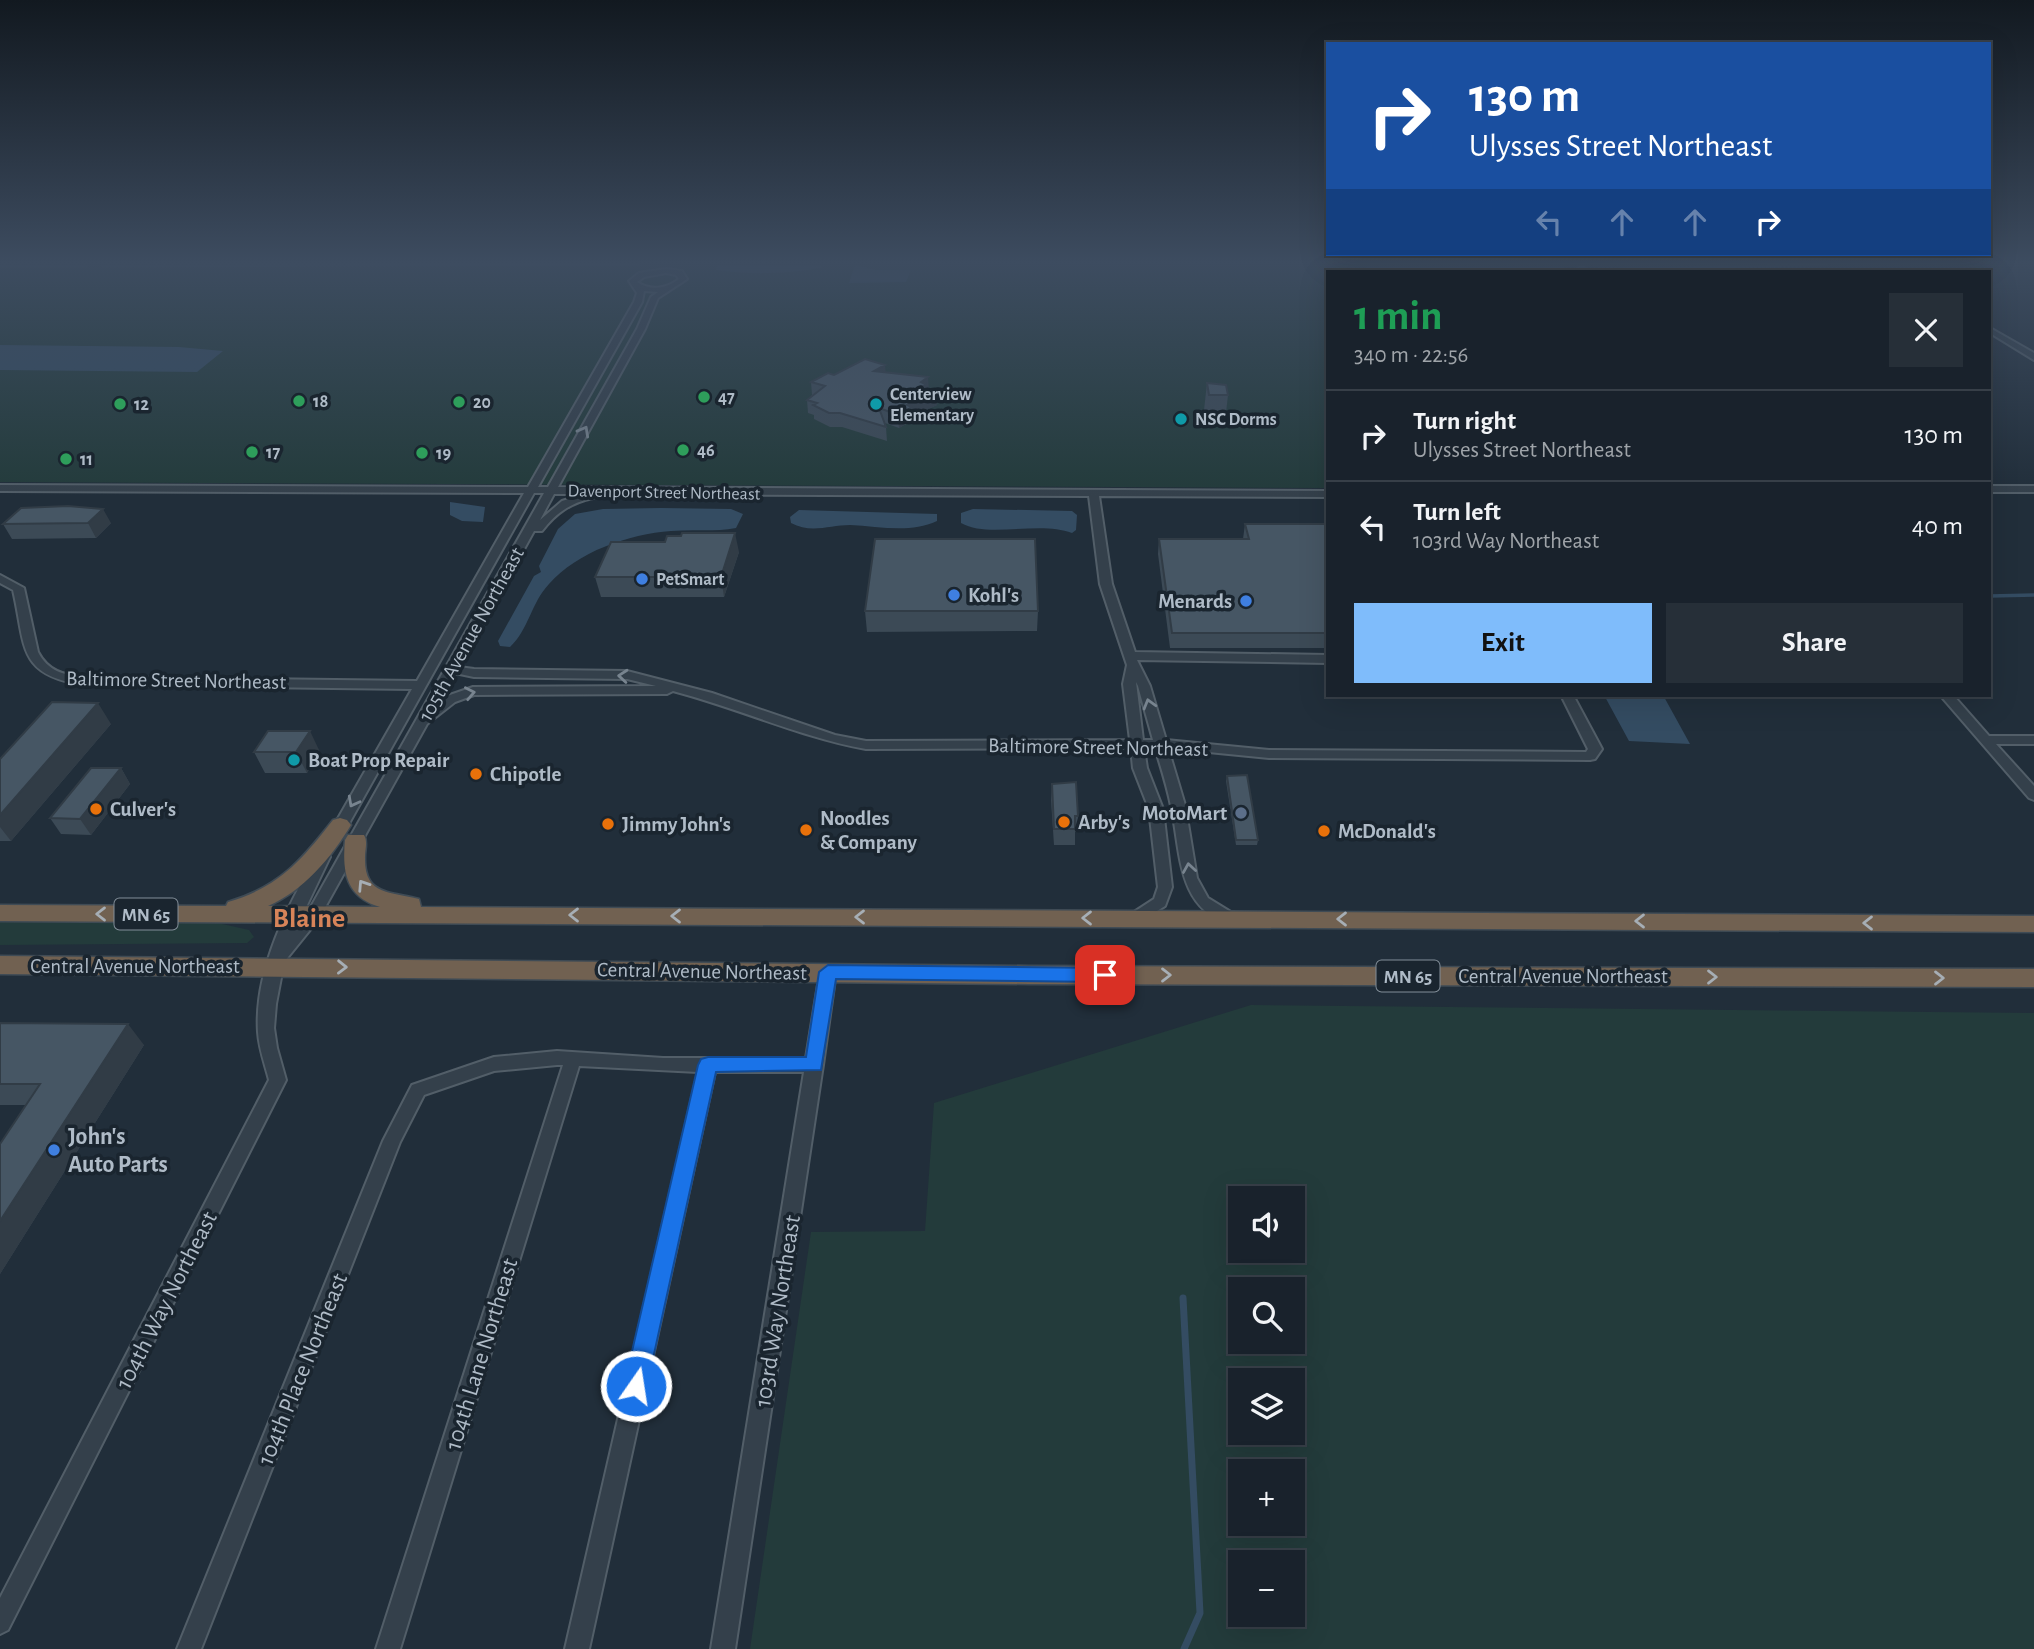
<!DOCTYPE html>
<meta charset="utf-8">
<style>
body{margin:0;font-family:"Alegreya Sans",sans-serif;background:#262f38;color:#f1f3f6;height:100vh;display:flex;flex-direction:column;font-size:26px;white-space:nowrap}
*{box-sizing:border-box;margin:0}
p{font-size:23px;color:#9fa4a9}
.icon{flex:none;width:38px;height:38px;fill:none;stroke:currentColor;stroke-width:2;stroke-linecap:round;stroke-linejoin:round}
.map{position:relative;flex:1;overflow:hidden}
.side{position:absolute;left:1326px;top:270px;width:665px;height:427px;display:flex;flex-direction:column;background:#19222c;border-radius:0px;box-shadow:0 7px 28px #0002,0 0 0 2px #373f48}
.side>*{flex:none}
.guide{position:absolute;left:1326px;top:42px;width:665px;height:214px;border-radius:0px;box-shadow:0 7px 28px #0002,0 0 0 2px #373f48;background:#1a4fa0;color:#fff;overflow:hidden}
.controls{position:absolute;left:1228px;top:1186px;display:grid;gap:14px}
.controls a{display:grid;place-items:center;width:77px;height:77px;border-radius:0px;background:#19222c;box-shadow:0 7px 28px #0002,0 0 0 2px #373f48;font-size:35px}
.pin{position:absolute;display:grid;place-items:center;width:60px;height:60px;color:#fff;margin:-30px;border-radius:14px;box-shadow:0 4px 10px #0006}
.me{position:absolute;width:77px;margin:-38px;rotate:13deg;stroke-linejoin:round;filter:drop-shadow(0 0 5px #0008)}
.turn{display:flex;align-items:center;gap:24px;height:147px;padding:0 28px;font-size:32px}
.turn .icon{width:91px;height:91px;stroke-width:2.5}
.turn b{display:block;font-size:49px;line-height:60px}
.lanes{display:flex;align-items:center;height:66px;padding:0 28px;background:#0003;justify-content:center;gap:35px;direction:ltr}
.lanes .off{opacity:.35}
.round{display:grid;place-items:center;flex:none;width:74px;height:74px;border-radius:0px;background:#262f38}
.headline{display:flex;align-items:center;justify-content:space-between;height:119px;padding:0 28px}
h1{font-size:42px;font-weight:700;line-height:52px;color:#1e9e55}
.primary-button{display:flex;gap:14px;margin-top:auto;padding:14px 28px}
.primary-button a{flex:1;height:80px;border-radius:0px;background:#7fbcfb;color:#111;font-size:28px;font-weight:700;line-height:80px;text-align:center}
.primary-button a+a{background:#262f38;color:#f1f3f6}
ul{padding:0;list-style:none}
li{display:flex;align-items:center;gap:21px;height:91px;padding:0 28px;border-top:2px solid #373f48}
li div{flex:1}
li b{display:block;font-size:26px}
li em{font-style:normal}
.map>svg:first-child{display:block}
</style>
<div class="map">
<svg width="2034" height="1649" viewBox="0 0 2034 1649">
<rect width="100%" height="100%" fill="#212e3a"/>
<path fill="#233b3b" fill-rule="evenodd" d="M0,265H1370L1373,271H1328V488L0,482Z
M0,922L218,923L249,930L254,937L247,943L0,945Z
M1251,1005L2034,1013V1649H750L811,1232L925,1231L934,1103ZM1241,1199H1293V1251H1241ZM1241,1290H1293V1342H1241ZM1241,1381H1293V1433H1241ZM1241,1472H1293V1524H1241ZM1241,1563H1293V1615H1241Z"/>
<path fill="#344c62" d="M717,265H820L823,267C791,274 750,275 716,270Z
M855,265L876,270H911L906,282L849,283Z
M0,345L179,347L223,351L197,372L0,370Z
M450,502L485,507L483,522L462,521L450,515Z
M661,508L731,509L743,514L736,528C715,532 693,529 671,531C629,534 577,552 549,584C531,603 529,629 510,647L500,646L498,641L534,576L541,572L539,566L558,529L575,514L603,509Z
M973,509L1072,511L1077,515L1076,530L1072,533C1039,520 989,539 961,523V513Z
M799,510L937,514V521C909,534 879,526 850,525C830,525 811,534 791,523L790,517Z
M1604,695H1663L1690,744L1629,741Z"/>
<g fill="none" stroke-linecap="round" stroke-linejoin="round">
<path stroke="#344c62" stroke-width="2.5" d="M0,266H87
M103,266L639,265
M1367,268H1563
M1598,269L1827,265"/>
<path stroke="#344c62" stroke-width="3.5" d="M1990,596L2034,595"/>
<path stroke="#344c62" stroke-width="7" d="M1183,1298L1200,1613L1184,1649"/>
<defs>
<path id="minor" d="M1582,267L1589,271H1580L1578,269Z
M666,269L682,271L687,279L658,298L645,329L558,487L1328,491V497L1099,496L1112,584L1135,652L1328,655V663L1137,660L1150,686L1166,740L1269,750L1586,752L1588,749L1561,695H1573L1602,749L1595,759L1590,760L1269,758L1168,748L1185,805L1197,878L1208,898L1234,914L1237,918L1234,922L1229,924C1176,907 1181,850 1171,806C1167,786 1161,767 1155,748H1144L1147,768L1163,809L1172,887L1165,906L1136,924L1131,922L1128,918L1131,914L1154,899L1158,887L1149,809L1133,768L1131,748L866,749C800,737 738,708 673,691L667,694L474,695L455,702L427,724L318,920L284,962L276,1004L274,1028L277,1048L286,1080L8,1630L0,1634V1598L269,1080C265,1064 259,1049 258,1032C254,970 288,905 318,853H328L330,857L297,926L308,912L544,493H534L342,836L335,841L328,836L412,689L84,685C16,675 26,645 13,590L0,583V575L24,588L38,652C48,671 63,675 84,677L417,681L524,493L0,491V485L528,487L634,302L637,293L629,281L639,273ZM666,273L676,275L679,279C666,289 650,291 637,282L644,277ZM644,291L658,292L651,297L637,329L548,487H538L642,302ZM554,494H585L562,501L540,520ZM592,494L1089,496L1100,584L1127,665L1123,684L1130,740L866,741L835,735L712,693L627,671L474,669L459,667L534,531H542C556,513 570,503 593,498ZM455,673L474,677L627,679L656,686L473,687L447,696L439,702ZM1136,682L1138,686L1153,740H1143Z
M1990,328L2034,353V360L1990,333Z
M1990,486H2034V492H1990Z
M1940,695H1953L1989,736H2034V744H1996L2034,786V800L2029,798Z
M828,966L834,968L836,972L823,1065L735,1649H711L804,1072H715L589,1649H565L698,1072L579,1066L400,1649H376L563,1065H557L494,1071L424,1095L400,1142L201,1649H177L383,1141L412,1085L494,1057L557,1051L663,1058H806L820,972L822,968Z"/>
<path id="highway" d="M340,818L347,820L351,825C331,858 303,891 268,906L380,907C346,897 342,872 345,840L348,835H364C368,842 365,848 365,857C364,896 390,891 419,899L421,907L2034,916V932L0,921V905L226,906L228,902C279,887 301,861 333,820Z
M0,956L1029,966L2034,969V987L1029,984L0,974Z"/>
</defs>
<use href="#minor" stroke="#525e68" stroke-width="4"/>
<use href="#highway" stroke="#3f4b55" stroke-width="3"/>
<use href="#minor" fill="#34404b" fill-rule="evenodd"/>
<use href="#highway" fill="#716151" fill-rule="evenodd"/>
</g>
<path fill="#3c4a56" d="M885,365V372L936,391L937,405L913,416V420L899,428L885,423L886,427L887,441L842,427H830L814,419V415L808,413L807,400L812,395L811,382Z
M1207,383L1228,395L1225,422H1206L1204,410Z
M111,523L96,538L12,539L3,524Z
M1245,524H1328V648H1170L1158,554L1159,539H1243Z
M739,552L724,597H601L595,577Z
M865,611H1038L1037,631L867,632Z
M111,724L11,841H0V759Z
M254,752H320L307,773H265Z
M121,768L130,784L91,835L61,834L50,818Z
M1227,776L1258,840L1257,845H1236L1226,781Z
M1052,784L1078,816L1077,832H1075V845H1054L1051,800Z
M0,1023L144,1045L0,1274V1144L26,1105H0Z"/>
<path fill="#313c46" d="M885,365L886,378L874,371Z
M928,377L929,390L936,391L937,405L913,416V420L899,428L898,415L907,405L921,382Z
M103,509L111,523L96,538L88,523Z
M735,533L739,552L724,597L721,577Z
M98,703L111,724L11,841L0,827V815Z
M310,731L320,752L307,773L296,752Z
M121,768L130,784L91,835L80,819Z
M128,1024L144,1045L0,1274V1221Z"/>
<path fill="#465664" stroke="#313c46" stroke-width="2" d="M865,359L885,365L874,371L928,377L921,382L925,384L922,386L936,391L907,405L912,407L898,415L879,408L886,427L840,413H829L813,405L817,403L807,400L825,386L811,382L828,373L834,375Z
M1207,383L1226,385L1228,395H1209Z
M68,506L103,509L88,523L3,524L21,508Z
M1245,524H1328V633H1172L1159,539H1249Z
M682,533H735L721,577H595L611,542H665L667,536H681Z
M875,539H1035L1038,611H865Z
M52,702L98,703L0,815V759Z
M268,731H310L296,752H254Z
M91,768H121L80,819L50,818Z
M1247,775L1258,840H1236L1227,776Z
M1076,782L1078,816H1075V829H1054L1052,784Z
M0,1023L128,1024L0,1221V1144L40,1084H0Z"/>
<defs><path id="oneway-chevron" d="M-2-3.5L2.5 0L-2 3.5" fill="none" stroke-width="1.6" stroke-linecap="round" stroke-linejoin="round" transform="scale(1.75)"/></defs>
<g stroke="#78848f">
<use href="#oneway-chevron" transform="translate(584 431) rotate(-61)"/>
<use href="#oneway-chevron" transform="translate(623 676) rotate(-175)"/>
<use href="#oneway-chevron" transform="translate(470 693) rotate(-11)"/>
<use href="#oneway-chevron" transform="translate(1149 704) rotate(-106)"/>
<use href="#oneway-chevron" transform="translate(353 802) rotate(118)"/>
<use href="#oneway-chevron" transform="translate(1189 868) rotate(-99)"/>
</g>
<g stroke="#a6aeb5">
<use href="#oneway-chevron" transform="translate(363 885) rotate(-123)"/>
<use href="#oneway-chevron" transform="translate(101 914) rotate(-180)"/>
<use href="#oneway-chevron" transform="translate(574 915) rotate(-180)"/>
<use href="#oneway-chevron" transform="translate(676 916) rotate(-180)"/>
<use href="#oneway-chevron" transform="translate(860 917) rotate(-180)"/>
<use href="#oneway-chevron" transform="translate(1087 918) rotate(-180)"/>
<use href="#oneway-chevron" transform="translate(1342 919) rotate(-180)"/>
<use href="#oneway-chevron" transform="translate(1640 921) rotate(-180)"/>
<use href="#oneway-chevron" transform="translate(1868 923) rotate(-180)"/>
<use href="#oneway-chevron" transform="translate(342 967) rotate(1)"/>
<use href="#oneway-chevron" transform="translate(1166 975)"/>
<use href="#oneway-chevron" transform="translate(1712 977)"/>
<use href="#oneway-chevron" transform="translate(1939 978)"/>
</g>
<linearGradient id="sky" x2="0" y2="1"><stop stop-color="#121920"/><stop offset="0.53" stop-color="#3d4c60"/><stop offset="1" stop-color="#3d4c60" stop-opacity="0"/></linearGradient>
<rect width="2034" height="496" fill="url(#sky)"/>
<path fill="#1a73e8" stroke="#114b97" stroke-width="2" d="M828,965L1105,968L1114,975L1105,982L836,979L821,1070L716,1072L647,1386L644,1394L636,1398L628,1394L624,1386L698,1065L701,1059L708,1057H806L819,972Z"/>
<g fill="#2e9e5b" stroke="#1a252f" stroke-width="2.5">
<circle cx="704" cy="397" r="7"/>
<circle cx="299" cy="401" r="7"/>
<circle cx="459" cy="402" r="7"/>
<circle cx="120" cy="404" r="7"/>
<circle cx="683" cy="450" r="7"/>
<circle cx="252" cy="452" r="7"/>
<circle cx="422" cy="453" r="7"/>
<circle cx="66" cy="459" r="7"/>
</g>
<g fill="#0f9aa8" stroke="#1a252f" stroke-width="2.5">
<circle cx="876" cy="404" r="7"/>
<circle cx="1181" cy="419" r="7"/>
<circle cx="294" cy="760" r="7"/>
</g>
<g fill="#3f7fe0" stroke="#1a252f" stroke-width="2.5">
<circle cx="642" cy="579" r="7"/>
<circle cx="954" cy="595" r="7"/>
<circle cx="1246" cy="601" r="7"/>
<circle cx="54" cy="1150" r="7"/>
</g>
<g fill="#e8710a" stroke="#1a252f" stroke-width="2.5">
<circle cx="476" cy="774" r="7"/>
<circle cx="96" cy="809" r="7"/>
<circle cx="1064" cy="822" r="7"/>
<circle cx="608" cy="824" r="7"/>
<circle cx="806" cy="830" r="7"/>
<circle cx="1324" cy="831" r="7"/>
</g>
<circle fill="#5c6f8a" stroke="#1a252f" stroke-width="2.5" cx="1241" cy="813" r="7"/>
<g text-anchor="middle" stroke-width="7" stroke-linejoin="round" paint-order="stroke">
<g font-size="18" font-weight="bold" fill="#afbbc7" stroke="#1a252f" text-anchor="start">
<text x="890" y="400">Centerview<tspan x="890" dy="21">Elementary</tspan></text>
<text x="718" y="403">47</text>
<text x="313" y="407">18</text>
<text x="473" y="408">20</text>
<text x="134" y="410">12</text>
<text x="1195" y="425">NSC Dorms</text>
<text x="697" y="456">46</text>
<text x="266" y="458">17</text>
<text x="436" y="459">19</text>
<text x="80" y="465">11</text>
<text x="656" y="585">PetSmart</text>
</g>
<g font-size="18" fill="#afbbc7" stroke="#1a252f">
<text transform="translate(664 492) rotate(1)" y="6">Davenport Street Northeast</text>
</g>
<g fill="#1a252f" stroke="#828e99" stroke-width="2">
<rect x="114.5" y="898.5" width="63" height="31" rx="5"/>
<rect x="1376.5" y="960.5" width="63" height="31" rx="5"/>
</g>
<g font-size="19" font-weight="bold" fill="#afbbc7">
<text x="146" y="921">MN 65</text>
<text x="1408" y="983">MN 65</text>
</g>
<g font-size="21" font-weight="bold" fill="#afbbc7" stroke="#1a252f" text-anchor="start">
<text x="968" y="602">Kohl's</text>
<text x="1232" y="608" text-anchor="end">Menards</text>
<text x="308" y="767">Boat Prop Repair</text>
<text x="490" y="781">Chipotle</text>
<text x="110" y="816">Culver's</text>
<text x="1227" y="820" text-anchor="end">MotoMart</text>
<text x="820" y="825">Noodles<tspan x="820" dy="24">&amp; Company</tspan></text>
<text x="1078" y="829">Arby's</text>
<text x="622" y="831">Jimmy John's</text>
<text x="1338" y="838">McDonald's</text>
</g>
<g font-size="21" fill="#afbbc7" stroke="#1a252f">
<text transform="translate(471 634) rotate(-61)" y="7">105th Avenue Northeast</text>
<text transform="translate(176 680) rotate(1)" y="7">Baltimore Street Northeast</text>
<text transform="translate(1098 747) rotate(1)" y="7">Baltimore Street Northeast</text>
<text x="135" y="973">Central Avenue Northeast</text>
<text transform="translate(702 971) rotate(1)" y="7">Central Avenue Northeast</text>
<text x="1563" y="983">Central Avenue Northeast</text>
</g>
<g font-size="24" font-weight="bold" fill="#afbbc7" stroke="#1a252f" text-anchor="start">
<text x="68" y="1144">John's<tspan x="68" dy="28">Auto Parts</tspan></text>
</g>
<g font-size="24" fill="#afbbc7" stroke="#1a252f">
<text transform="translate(166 1300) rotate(-63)" y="8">104th Way Northeast</text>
<text transform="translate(777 1311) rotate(-81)" y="8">103rd Way Northeast</text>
<text transform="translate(481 1354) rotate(-73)" y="8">104th Lane Northeast</text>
<text transform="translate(302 1369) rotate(-68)" y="8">104th Place Northeast</text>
</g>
<g font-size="28" font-weight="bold" fill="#d78459" stroke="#1a252f">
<text x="309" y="927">Blaine</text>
</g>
</g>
</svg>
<div class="controls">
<a><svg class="icon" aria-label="sound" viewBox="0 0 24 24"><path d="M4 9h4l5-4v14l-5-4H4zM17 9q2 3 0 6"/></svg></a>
<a><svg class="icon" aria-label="search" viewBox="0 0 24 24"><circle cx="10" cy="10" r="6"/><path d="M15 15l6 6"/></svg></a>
<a><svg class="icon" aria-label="layers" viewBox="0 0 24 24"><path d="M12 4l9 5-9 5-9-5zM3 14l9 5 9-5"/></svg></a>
<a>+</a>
<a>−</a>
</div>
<div class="pin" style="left:1105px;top:975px;background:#d93025"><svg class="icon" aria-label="arrive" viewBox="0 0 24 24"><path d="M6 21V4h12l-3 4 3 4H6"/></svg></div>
<svg class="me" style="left:636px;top:1386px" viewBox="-20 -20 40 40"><circle r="17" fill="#1a73e8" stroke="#fff" stroke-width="3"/><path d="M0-11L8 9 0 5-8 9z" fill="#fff"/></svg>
<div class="guide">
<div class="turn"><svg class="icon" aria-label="right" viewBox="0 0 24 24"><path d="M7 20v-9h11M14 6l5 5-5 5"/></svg><div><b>130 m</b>Ulysses Street Northeast</div></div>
<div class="lanes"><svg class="icon off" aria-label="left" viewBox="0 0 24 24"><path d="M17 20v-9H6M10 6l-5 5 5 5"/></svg><svg class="icon off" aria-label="ahead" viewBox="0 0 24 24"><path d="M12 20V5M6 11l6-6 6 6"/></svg><svg class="icon off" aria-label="ahead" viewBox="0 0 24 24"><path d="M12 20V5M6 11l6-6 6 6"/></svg><svg class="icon" aria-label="right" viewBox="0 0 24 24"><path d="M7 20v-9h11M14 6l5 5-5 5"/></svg></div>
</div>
<section class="side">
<div class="headline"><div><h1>1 min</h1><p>340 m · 22:56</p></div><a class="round"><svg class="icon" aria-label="close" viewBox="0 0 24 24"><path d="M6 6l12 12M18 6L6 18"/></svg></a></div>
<ul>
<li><svg class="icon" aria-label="right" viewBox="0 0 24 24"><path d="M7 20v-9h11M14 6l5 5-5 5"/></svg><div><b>Turn right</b><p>Ulysses Street Northeast</p></div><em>130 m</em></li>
<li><svg class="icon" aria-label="left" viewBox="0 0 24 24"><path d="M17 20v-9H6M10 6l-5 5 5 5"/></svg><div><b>Turn left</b><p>103rd Way Northeast</p></div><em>40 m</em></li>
</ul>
<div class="primary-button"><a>Exit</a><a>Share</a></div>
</section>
</div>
